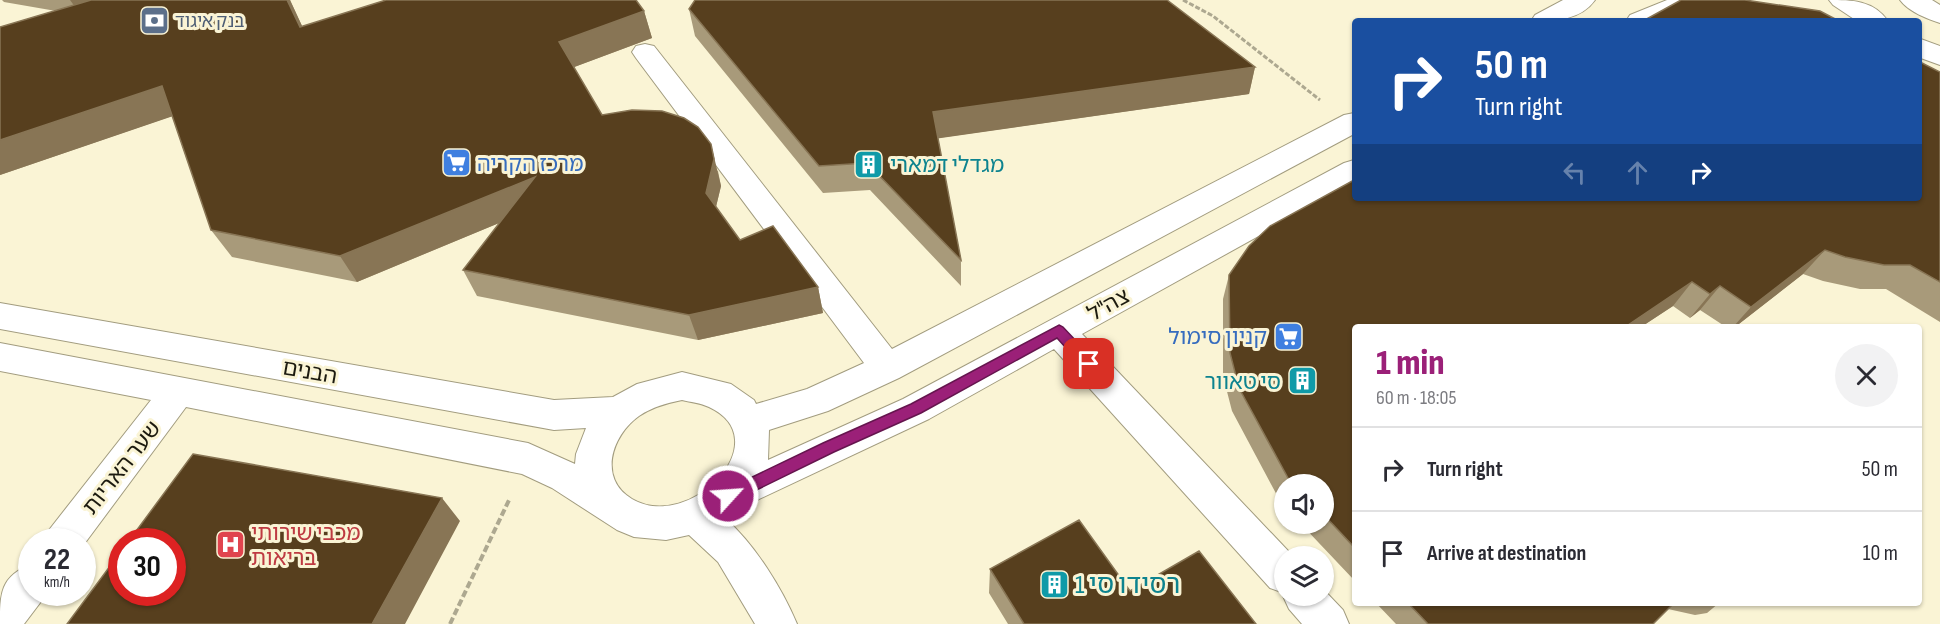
<!DOCTYPE html>
<meta charset="utf-8">
<style>
body{margin:0;font-family:"Sofia Sans Condensed","Noto Sans Hebrew",sans-serif;background:#f2f2f3;color:#2b2b33;height:100vh;display:flex;flex-direction:column;font-size:22px;white-space:nowrap}
*{box-sizing:border-box;margin:0}
p{font-size:20px;color:#7c7c81}
.icon{flex:none;width:33px;height:33px;fill:none;stroke:currentColor;stroke-width:2;stroke-linecap:round;stroke-linejoin:round}
.map{position:relative;flex:1;overflow:hidden}
.side{position:absolute;left:1352px;top:324px;width:570px;height:282px;display:flex;flex-direction:column;background:#fff;border-radius:6px;box-shadow:0 2px 4px #0004}
.side>*{flex:none}
.hud{position:absolute;left:1352px;top:18px;width:570px;height:183px;border-radius:6px;box-shadow:0 2px 4px #0004;background:#1a4fa0;color:#fff;overflow:hidden}
.controls{position:absolute;left:1274px;top:474px;display:grid;gap:12px}
.controls a{display:grid;place-items:center;width:60px;height:60px;border-radius:50%;background:#fff;box-shadow:0 2px 4px #0004;font-size:30px}
.speed{position:absolute;left:18px;top:528px;display:flex;gap:12px;font-size:30px;font-weight:700;text-align:center}
.speed>*{display:grid;place-content:center;width:78px;height:78px;border-radius:50%;background:#fff;box-shadow:0 2px 4px #0004;line-height:1}
.speed small{font-size:15px;font-weight:400}
.speed .limit{border:9px solid #d22;background:#fff;color:#111}
.pin{position:absolute;display:grid;place-items:center;width:51px;height:51px;color:#fff;margin:-26px;border-radius:12px;box-shadow:0 3px 9px #0006}
.me{position:absolute;width:66px;margin:-33px;rotate:64deg;stroke-linejoin:round;filter:drop-shadow(0 0 4px #0008)}
.turn{display:flex;align-items:center;gap:21px;height:126px;padding:0 24px;font-size:27px}
.turn .icon{width:78px;height:78px;stroke-width:2.5}
.turn b{display:block;font-size:42px;line-height:51px}
.lanes{display:flex;align-items:center;height:57px;padding:0 24px;background:#0003;justify-content:center;gap:30px;direction:ltr}
.lanes .off{opacity:.35}
.round{display:grid;place-items:center;flex:none;width:63px;height:63px;border-radius:32px;background:#f2f2f3}
.summary{display:flex;align-items:center;justify-content:space-between;height:102px;padding:0 24px}
h1{font-size:36px;font-weight:800;line-height:45px;color:#9b2078}
ul{padding:0;list-style:none}
li{display:flex;align-items:center;gap:18px;height:84px;padding:0 24px;border-top:2px solid #e1e1e2}
li div{flex:1}
li b{display:block;font-size:22px}
li em{font-style:normal}
.map>svg:first-child{display:block}
</style>
<div class="map">
<svg width="1940" height="624" viewBox="0 0 1940 624">
<rect width="100%" height="100%" fill="#faf4d5"/>
<g fill="none" stroke-linecap="round" stroke-linejoin="round">
<defs>
<path id="minor" d="M1563,0H1595C1580,21 1554,21 1531,21L1535,15Z
M1667,0H1702L1698,5L1661,21H1626L1630,15Z
M1829,0C1852,0 1873,0 1888,21H1857L1833,5Z
M1900,0H1932L1940,5V23C1927,19 1908,11 1900,0Z
M1918,38L1940,46V65L1918,57Z
M645,44L654,46L892,349L1344,115L1354,113V134L899,378L828,411L769,430L768,460L903,399L1344,163L1354,160V183L1082,334L1293,556H1284V593L1270,588L1054,349L929,419L740,508L726,519C755,545 782,588 797,624H755L718,562L689,535L666,540L634,537L617,530L552,488L522,474L186,407L82,547V542H44L49,530L151,400L0,371V343L528,443L575,464L576,454L586,428L554,430L0,329V303L554,400L613,397L637,384L682,372L731,384L754,400L756,404L807,389L864,363L636,58L632,52L636,46ZM682,400C690,402 701,403 709,407C780,440 690,533 632,499C598,479 611,436 639,416C652,407 667,403 682,400Z
M32,564V592H47L46,595L24,624H0C0,594 0,576 32,564Z
M1323,589L1343,610L1349,624H1302L1289,609L1283,596L1284,594L1323,596Z"/>
</defs>
<use href="#minor" stroke="#a29c7f" stroke-width="2"/>
<path stroke="#ada890" stroke-width="3" stroke-dasharray="5 2" stroke-linecap="butt" d="M1183,0L1213,16L1320,100"/>
<path stroke="#ada890" stroke-width="4" stroke-dasharray="7 3" stroke-linecap="butt" d="M450,624L510,498"/>
<use href="#minor" fill="#fff" fill-rule="evenodd"/>
</g>
<path fill="#a89a7a" d="M2,0H290L302,26L644,11L652,38L574,67L602,115L718,171L721,186L716,207L740,240L818,287L823,313L698,340L477,296L463,270L499,223L357,282L232,257L211,230L172,116L0,175L56,11L4,2Z
M689,9L1255,67L1249,94L938,138L961,260V286L870,190L823,193L695,36Z
M1940,72V322L1886,289H1860L1823,281L1803,274L1735,327H1726L1700,310L1690,318L1673,306L1641,327H1354V580L1301,524H1323V484H1284V505L1279,499L1232,411L1223,376V299L1229,275Z
M990,569L1130,591L1256,624H1008L989,593Z
M1376,603H1719L1707,613L1695,615L1668,609L1653,624H1396Z"/>
<path fill="#887555" d="M70,0H130L81,15Z
M287,0H290L315,54L300,27Z
M644,11L652,38L569,69L559,42Z
M1255,67L1249,94L934,139L933,112Z
M162,86L182,113L0,175V140Z
M711,144L721,186L713,219L706,193Z
M535,177L547,203L357,282L340,256Z
M1825,250L1803,274L1735,327H1733L1751,307Z
M1692,282L1673,306L1641,327H1625Z
M1720,286L1700,310L1690,318L1710,294Z
M818,287L823,313L698,340L689,315Z
M442,498L460,521L405,624H372Z"/>
<path fill="#573f1e" stroke="#887555" stroke-width="1.5" d="M91,0H287L300,27L386,0H636L644,11L559,42L602,115L632,110L662,111L684,118L698,127L711,144L714,159L706,193L740,240L773,226L818,287L689,315L463,270L535,177L340,256L211,230L162,86L0,140V27Z
M695,0H1167L1255,67L933,112L961,260L867,163L819,166L689,9Z
M1681,0H1745L1820,11L1839,21H1643Z
M1918,61L1940,72V282L1910,265H1884L1845,257L1825,250L1751,307L1720,286L1710,294L1692,282L1625,327H1354V547L1323,514V484H1295L1288,478L1239,388L1230,353L1229,275L1249,246L1270,226L1354,180V198H1918Z
M193,454L442,498L372,624H67L122,550V592H172V542H128Z
M1079,520L1130,591L1199,551L1256,624H1024L990,569Z
M1408,603H1674L1653,624H1428Z"/>
<path fill="#9b2078" stroke="#65154e" stroke-width="1.5" d="M1059,325L1063,327L1094,360L1096,364L1094,368H1084L1057,338L921,413L834,452L734,501L728,503L723,501L721,496L723,491L823,443L911,404Z"/>
<defs>
<symbol id="bank-square" viewBox="-11 -11 22 22"><rect x="-9" y="-9" width="18" height="18" rx="4" fill="#5c6f8a" stroke="#faf4d5"/><path d="M-6-4H6V4H-6ZM0-2.3a2.3 2.3 0 1 0 0 4.6a2.3 2.3 0 1 0 0-4.6Z" fill="#fff"/></symbol>
<symbol id="supermarket-square" viewBox="-11 -11 22 22"><rect x="-9" y="-9" width="18" height="18" rx="4" fill="#3f7fe0" stroke="#faf4d5"/><path d="M-6-5.5h2.5l.6 2H6L4.5 2H-2.5L-4.4-4H-6ZM-1.5 3.2a1.3 1.3 0 1 0 .1 0ZM3 3.2a1.3 1.3 0 1 0 .1 0Z" fill="#fff"/></symbol>
<symbol id="building-square" viewBox="-11 -11 22 22"><rect x="-9" y="-9" width="18" height="18" rx="4" fill="#0f9aa8" stroke="#faf4d5"/><path d="M-4-6H4V6H1V3H-1V6H-4ZM-2.5-4.3h1.7v1.8h-1.7ZM.8-4.3h1.7v1.8H.8ZM-2.5-1h1.7V.8h-1.7ZM.8-1h1.7V.8H.8Z" fill="#fff"/></symbol>
<symbol id="hospital-square" viewBox="-11 -11 22 22"><rect x="-9" y="-9" width="18" height="18" rx="4" fill="#e0444e" stroke="#faf4d5"/><path d="M-5-5h3v3.5h4V-5h3V5h-3V1.5h-4V5h-3Z" fill="#fff"/></symbol>
</defs>
<g fill-rule="evenodd">
<use href="#bank-square" x="138" y="4" width="33" height="33"/>
<use href="#supermarket-square" x="440" y="146" width="33" height="33"/>
<use href="#building-square" x="852" y="148" width="33" height="33"/>
<use href="#supermarket-square" x="1272" y="320" width="33" height="33"/>
<use href="#building-square" x="1286" y="364" width="33" height="33"/>
<use href="#hospital-square" x="214" y="528" width="33" height="33"/>
<use href="#building-square" x="1038" y="568" width="33" height="33"/>
</g>
<g text-anchor="middle" stroke-width="6" stroke-linejoin="round" paint-order="stroke">
<g font-size="18" fill="#4e5e75" stroke="#faf4d5" text-anchor="start">
<text x="175" y="27">בנק איגוד</text>
</g>
<g font-size="22" fill="#366cbe" stroke="#faf4d5" text-anchor="start">
<text x="477" y="171">מרכז הקריה</text>
<text x="1267" y="344" text-anchor="end">קניון סימול</text>
</g>
<g font-size="22" fill="#0d838f" stroke="#faf4d5" text-anchor="start">
<text x="890" y="172">מגדלי דמארי</text>
<text x="1281" y="389" text-anchor="end">סי טאוור</text>
</g>
<g font-size="22" fill="#1c1a0f" stroke="#faf4d5">
<text transform="translate(1108 304) rotate(-29)" y="8">צה"ל</text>
<text transform="translate(310 371) rotate(10)" y="8">הבנים</text>
<text transform="translate(121 467) rotate(-52)" y="8">שער האריות</text>
</g>
<g font-size="22" fill="#be3a42" stroke="#faf4d5" text-anchor="start">
<text x="251" y="540">מכבי שירותי<tspan x="251" dy="25">בריאות</tspan></text>
</g>
<g font-size="27" fill="#0d838f" stroke="#faf4d5" text-anchor="start">
<text x="1075" y="593">רסידו סי 1</text>
</g>
</g>
</svg>
<div class="controls">
<a><svg class="icon" aria-label="sound" viewBox="0 0 24 24"><path d="M4 9h4l5-4v14l-5-4H4zM17 9q2 3 0 6"/></svg></a>
<a><svg class="icon" aria-label="layers" viewBox="0 0 24 24"><path d="M12 4l9 5-9 5-9-5zM3 14l9 5 9-5"/></svg></a>
</div>
<div class="speed"><div>22<small>km/h</small></div><div class="limit">30</div></div>
<div class="pin" style="left:1089px;top:364px;background:#d93025"><svg class="icon" aria-label="arrive" viewBox="0 0 24 24"><path d="M6 21V4h12l-3 4 3 4H6"/></svg></div>
<svg class="me" style="left:728px;top:496px" viewBox="-20 -20 40 40"><circle r="17" fill="#9b2078" stroke="#fff" stroke-width="3"/><path d="M0-11L8 9 0 5-8 9z" fill="#fff"/></svg>
<div class="hud">
<div class="turn"><svg class="icon" aria-label="right" viewBox="0 0 24 24"><path d="M7 20v-9h11M14 6l5 5-5 5"/></svg><div><b>50 m</b>Turn right</div></div>
<div class="lanes"><svg class="icon off" aria-label="left" viewBox="0 0 24 24"><path d="M17 20v-9H6M10 6l-5 5 5 5"/></svg><svg class="icon off" aria-label="ahead" viewBox="0 0 24 24"><path d="M12 20V5M6 11l6-6 6 6"/></svg><svg class="icon" aria-label="right" viewBox="0 0 24 24"><path d="M7 20v-9h11M14 6l5 5-5 5"/></svg></div>
</div>
<section class="side">
<div class="summary"><div><h1>1 min</h1><p>60 m · 18:05</p></div><a class="round"><svg class="icon" aria-label="close" viewBox="0 0 24 24"><path d="M6 6l12 12M18 6L6 18"/></svg></a></div>
<ul>
<li><svg class="icon" aria-label="right" viewBox="0 0 24 24"><path d="M7 20v-9h11M14 6l5 5-5 5"/></svg><div><b>Turn right</b></div><em>50 m</em></li>
<li><svg class="icon" aria-label="arrive" viewBox="0 0 24 24"><path d="M6 21V4h12l-3 4 3 4H6"/></svg><div><b>Arrive at destination</b></div><em>10 m</em></li>
</ul>
</section>
</div>
